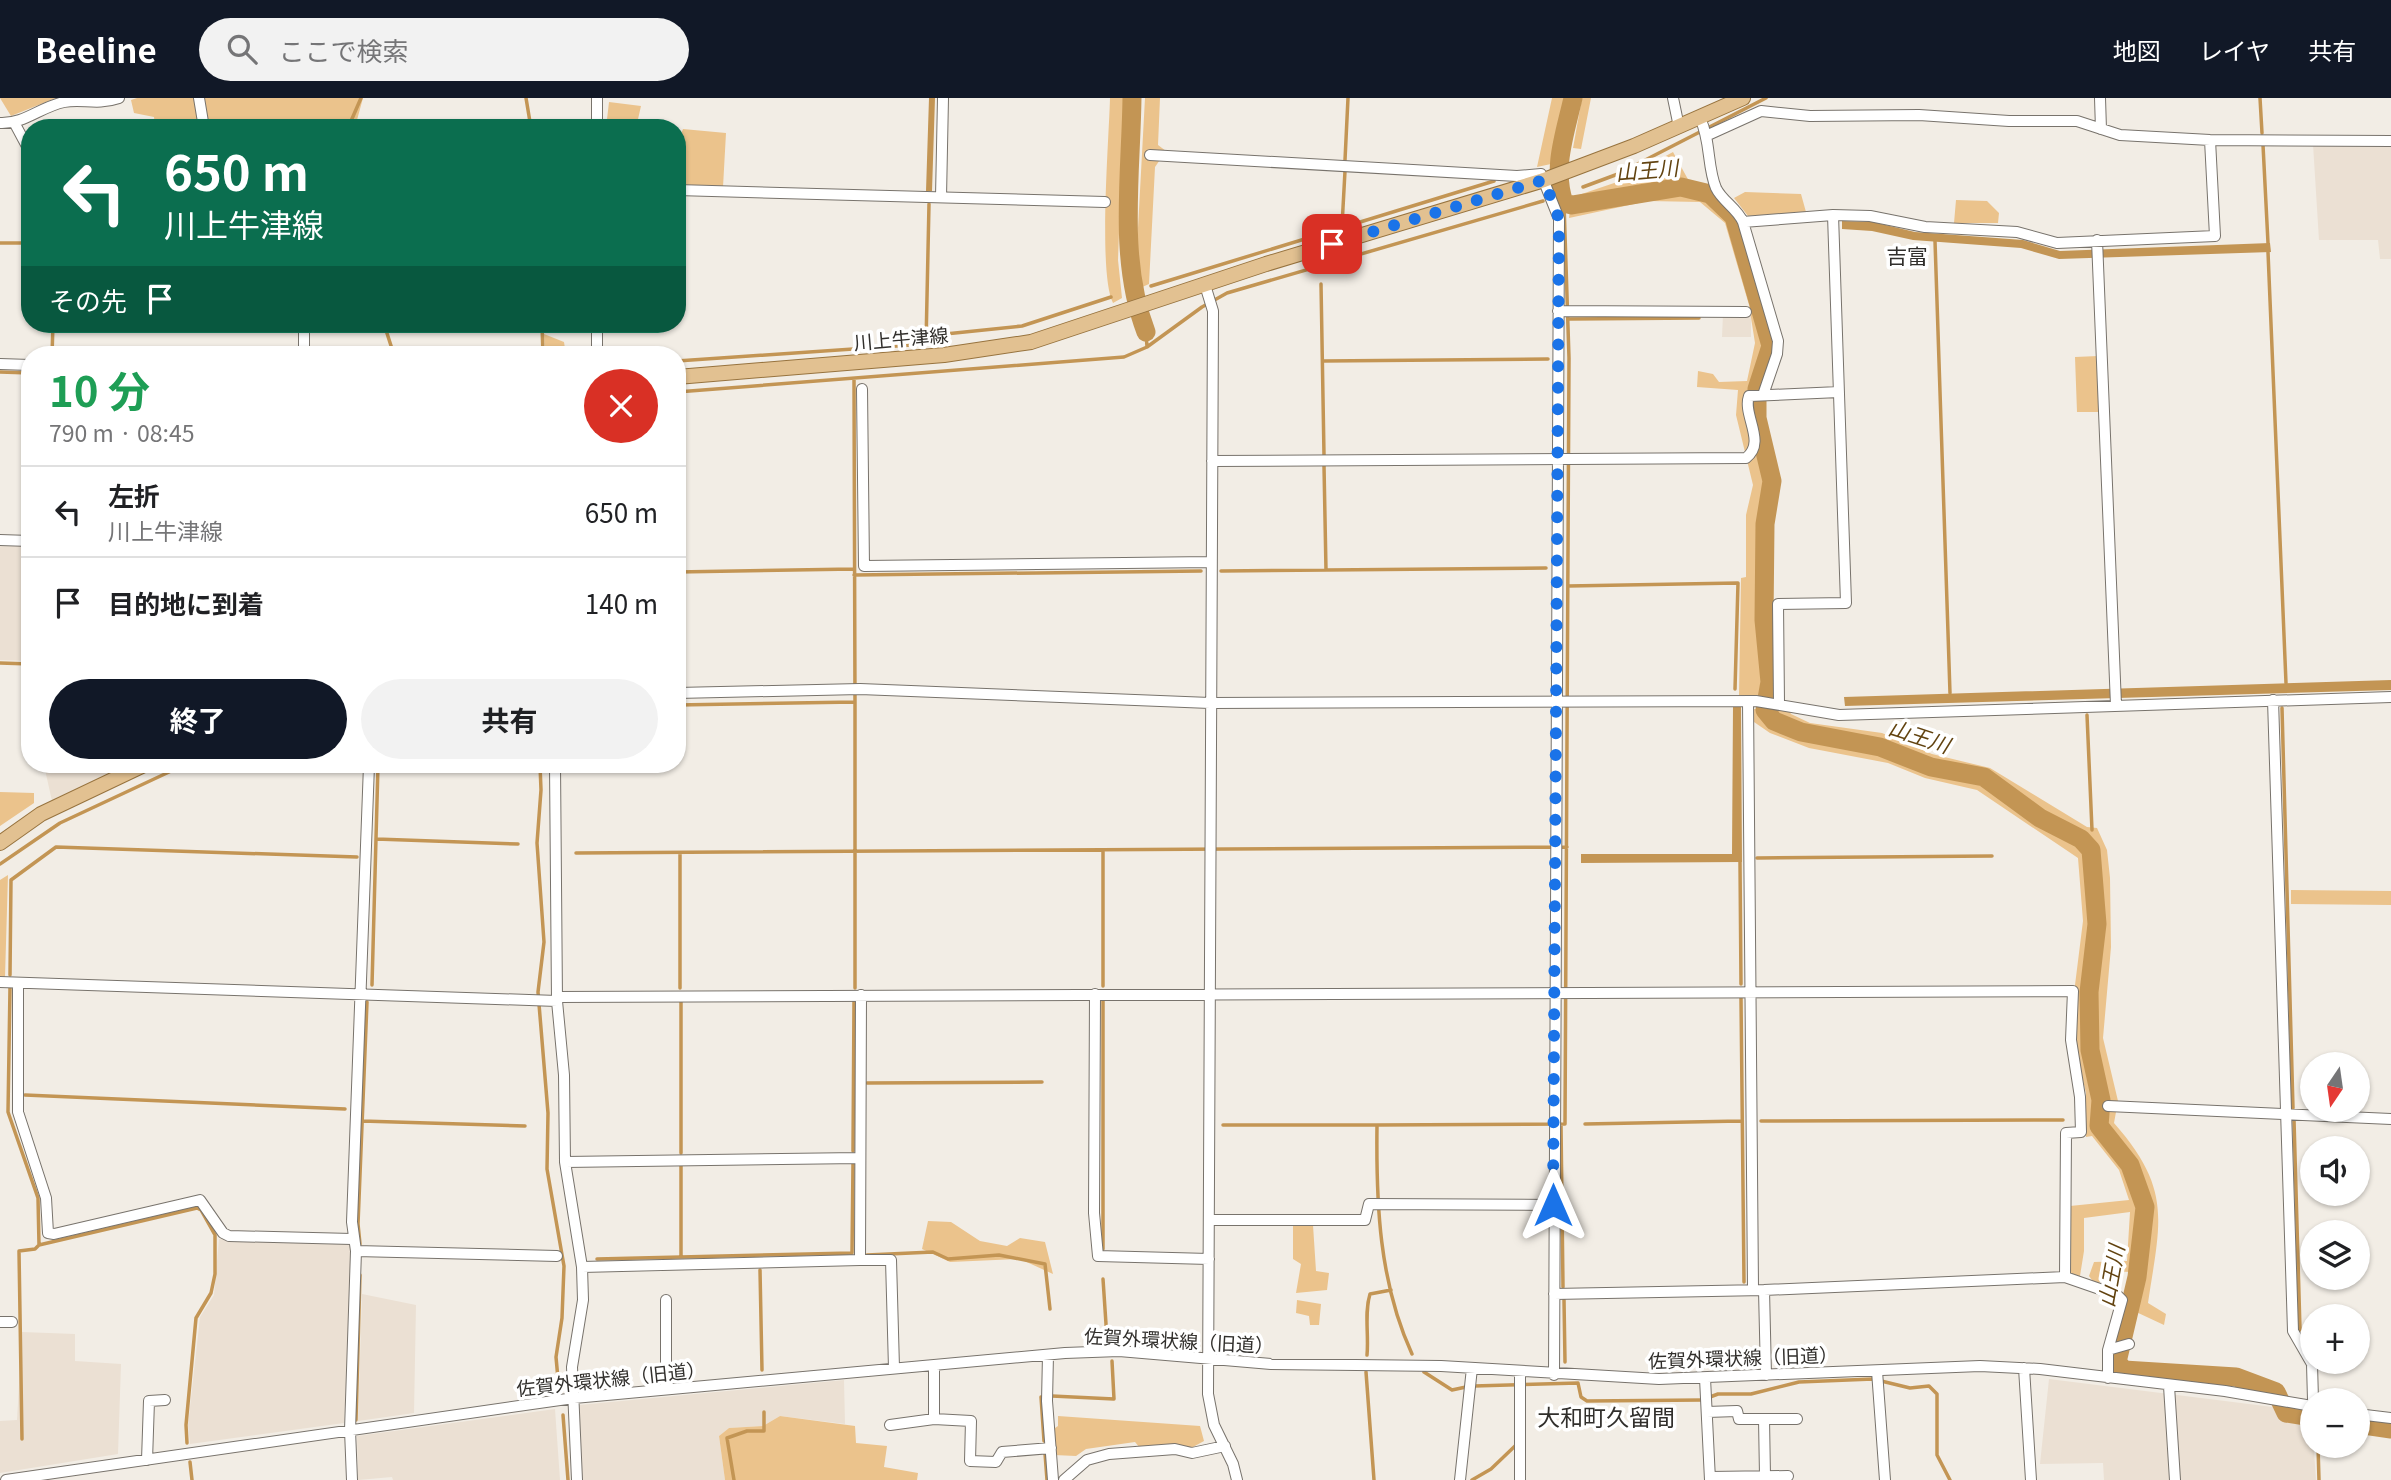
<!DOCTYPE html>
<html lang="ja">
<meta charset="utf-8">
<style>
body{margin:0;font-family:Georgia,"Noto Sans JP",serif;background:#f2f2f2;color:#202124;height:100vh;display:flex;flex-direction:column;font-size:26px;white-space:nowrap}
*{box-sizing:border-box;margin:0}
p{font-size:23px;color:#757577}
.icon{flex:none;width:38px;height:38px;fill:none;stroke:currentColor;stroke-width:2;stroke-linecap:round;stroke-linejoin:round}
.map{position:relative;flex:1;overflow:hidden}
.details{position:absolute;left:21px;top:248px;width:665px;height:427px;display:flex;flex-direction:column;background:#fff;border-radius:28px;box-shadow:0 2px 5px #0004}
.details>*{flex:none}
.banner{position:absolute;left:21px;top:21px;width:665px;height:214px;border-radius:28px;box-shadow:0 2px 5px #0004;background:#0b6e4f;color:#fff;overflow:hidden}
.needle{width:46px;rotate:193deg}
.buttons{position:absolute;left:2300px;top:954px;display:grid;gap:14px}
.buttons a{display:grid;place-items:center;width:70px;height:70px;border-radius:50%;background:#fff;box-shadow:0 2px 5px #0004;font-size:35px}
.pin{position:absolute;display:grid;place-items:center;width:60px;height:60px;color:#fff;margin:-30px;border-radius:14px;box-shadow:0 4px 10px #0006}
.me{position:absolute;width:77px;margin:-38px;rotate:0deg;stroke-linejoin:round;filter:drop-shadow(0 0 5px #0008)}
.turn{display:flex;align-items:center;gap:24px;height:147px;padding:0 28px;font-size:32px}
.turn .icon{width:91px;height:91px;stroke-width:2.5}
.turn b{display:block;font-size:49px;line-height:60px}
.then{display:flex;align-items:center;height:66px;padding:0 28px;background:#0003;gap:14px;font-size:26px}
.round{display:grid;place-items:center;flex:none;width:74px;height:74px;border-radius:37px;background:#f2f2f2}
.overview{display:flex;align-items:center;justify-content:space-between;height:119px;padding:0 28px}
h1{font-size:42px;font-weight:700;line-height:52px;color:#1e9e55}
.primary-button{display:flex;gap:14px;margin-top:auto;padding:14px 28px}
.primary-button a{flex:1;height:80px;border-radius:42px;background:#111827;color:#fff;font-size:28px;font-weight:700;line-height:80px;text-align:center}
.primary-button a+a{background:#f2f2f2;color:#202124}
ul{padding:0;list-style:none}
li{display:flex;align-items:center;gap:21px;height:91px;padding:0 28px;border-top:2px solid #e0e0e0}
li div{flex:1}
li b{display:block;font-size:26px}
li em{font-style:normal}
header{display:flex;align-items:center;gap:42px;box-sizing:border-box;height:98px;padding:0 35px;background:#111827;color:#fff}
header strong{font-size:33px}
nav{display:flex;gap:38px;margin-inline-start:auto;font-size:24px}
.search{width:490px;height:63px;background:#f2f2f2;display:flex;align-items:center;gap:18px;box-sizing:border-box;padding:0 24px;border-radius:38px;color:#757577;font-size:26px}
.map>svg:first-child{display:block}
</style>
<header>
<strong>Beeline</strong>
<div class="search"><svg class="icon" aria-label="search" viewBox="0 0 24 24"><circle cx="10" cy="10" r="6"/><path d="M15 15l6 6"/></svg>ここで検索</div>
<nav><a>地図</a><a>レイヤ</a><a>共有</a></nav>
</header>
<div class="map">
<svg width="2391" height="1382" viewBox="0 0 2391 1382">
<rect width="100%" height="100%" fill="#f2ede5"/>
<path fill="#ebe0d3" d="M2313,46L2391,48V161H2380L2378,142H2319Z
M1723,216L1751,217V239H1722Z
M0,446L30,447V563L0,562Z
M44,667H131L52,703Z
M219,1141L348,1145L353,1151L344,1325L190,1346L188,1327L200,1219L214,1197Z
M362,1196L416,1207L414,1315L358,1323Z
M22,1234L75,1236V1263L121,1266L118,1356L0,1375V1323L17,1322Z
M2049,1281L2273,1309L2278,1318L2312,1324L2316,1382H2104L2103,1365L2040,1366Z
M844,1282L845,1326L780,1318L763,1328L729,1330L719,1338L725,1382H581L579,1307Z
M555,1311L560,1382H393L392,1379L358,1382L357,1338Z"/>
<path fill="#ebc38c" d="M0,0H56L11,18Z
M137,0H194L199,30H155L154,19L134,15L131,2Z
M203,0H363L357,22L351,30H209Z
M1110,0H1124L1118,162L1122,200L1113,205C1098,175 1109,41 1110,0Z
M1145,0H1160L1158,47L1166,53L1155,69L1149,186L1140,190L1136,167Z
M1552,0H1564L1551,66L1537,69Z
M1582,0H1591L1581,51L1573,50Z
M609,4L641,8L636,30H606Z
M683,31L726,35L723,89L677,86V46Z
M1673,54L1690,85L1646,87L1576,104L1570,100L1620,83Z
M1745,94L1801,96L1806,114L1748,118L1734,100Z
M1668,95L1704,98L1730,121L1768,248L1751,306L1768,386L1761,425L1760,525L1765,583L1761,599L1739,597L1741,480L1746,479V417L1753,387L1736,317L1738,292L1697,289L1698,273L1713,276L1719,284L1747,283L1755,245L1749,207L1725,125L1700,104L1648,103L1569,120L1570,112Z
M1956,102L1987,103L1999,115L1998,125H1954Z
M544,236L564,244L566,257H545Z
M2098,258L2100,314H2077L2075,259Z
M1772,610L1789,612L1791,616L1810,625L1882,635L1932,656L1990,670L2087,729L2097,730L2107,752L2110,780L2111,849L2103,940L2118,1003L2114,1025C2173,1092 2160,1124 2148,1205L2166,1216L2164,1227L2134,1213L2150,1138L2149,1112L2137,1072L2103,1029V991L2094,951L2093,901L2101,831L2096,754L2088,742L2044,718L1985,678L1935,666L1882,645L1801,631L1778,620Z
M1753,611H1759L1772,628L1807,642L1877,653L1926,673L1979,683L2037,723L2079,746L2088,758L2092,825L2083,897V945L2096,999L2095,1027L2126,1067L2140,1110L2131,1174L2103,1173L2098,1190L2089,1178L2094,1164L2127,1163L2130,1114L2084,1120V1153L2080,1178L2069,1176L2070,1108L2129,1102L2119,1072L2092,1038L2086,1039V995L2074,945L2075,887L2083,823L2078,760L1977,692L1925,680L1888,665L1809,650L1770,635L1754,624Z
M0,694L34,695V705L0,728Z
M8,777L5,879L0,878V782Z
M2291,792L2391,793V807L2291,806Z
M928,1123L951,1124L980,1143L1007,1148L1020,1140L1045,1144L1053,1176L1020,1161L950,1164L922,1151Z
M1293,1127H1313L1316,1173L1329,1175L1327,1192L1296,1195L1301,1166L1293,1161Z
M1297,1202L1321,1206L1319,1227H1310L1309,1218L1296,1215Z
M780,1318L855,1328L856,1345L887,1348L884,1369L918,1375L917,1382H725L719,1338L729,1330L763,1328Z
M1058,1318L1200,1328L1204,1343L1193,1349L1140,1350L1135,1344L1086,1351L1076,1358L1054,1357L1052,1332L1058,1328Z"/>
<path fill="#c39554" d="M929,0H935L932,93H926Z
M1842,123L1873,124L1915,134L2023,142L2060,153L2270,145L2271,154L2059,161L2021,150L1913,142L1872,133L1842,131Z
M2391,582V592L1845,608L1844,599Z
M1733,609H1741L1742,764L1581,765V756H1732Z"/>
<g fill="none" stroke-linecap="round" stroke-linejoin="round">
<path stroke="#c39554" stroke-width="3.5" d="M526,0L531,30
M2260,0L2262,35
M348,30L361,0
M2263,47L2268,145
M1345,62L1348,0
M1583,89L1618,76L1766,0
M1342,128L1345,73
M1935,143L1950,595
M0,145H30
M2268,154L2286,585
M1321,186L1324,357
M1151,188L1494,83
M1569,221L1699,220
M384,226L394,257
M542,226L543,257
M926,238L1022,228L1111,199
M1147,249L1202,209L1227,195L1543,103
M52,257L53,226
M677,263L926,246L929,106
M1323,263L1548,261
M0,274L30,275
M677,294L1124,259L1147,249L1146,234
M1324,368L1326,472
M1221,473L1546,470
M677,474L854,471
M854,477L1201,473
M1568,488L1738,485L1735,591
M0,565L30,566
M677,607L855,604L854,281
M2282,610L2293,1010
M2087,617L2092,732
M540,667L541,692L537,745L544,844L538,894L548,1015L547,1071L564,1168L562,1220L556,1259L559,1292
M376,741L518,746
M576,755L1567,749
M680,755V890
M1757,760L1992,758
M1740,764L1741,886
M0,766L60,725L184,667
M10,877L11,782L56,749L357,759
M372,887L378,667
M1103,888V752
M10,890L8,1014L38,1100L39,1147L197,1110L201,1112L215,1137V1176L211,1195L196,1220L186,1327L187,1345
M855,890V604
M1741,900L1744,1184
M681,904V1055
M867,985L1042,984
M25,997L345,1011
M2294,1022L2300,1232
M362,1023L525,1028
M1761,1023L2063,1022
M1561,1026L1563,1189
M1585,1026L1741,1023
M1223,1027H1377
M853,1053L854,903
M681,1068V1159
M360,1146L358,1126L367,904
M1103,1151V902
M867,1157L933,1154L948,1161L999,1157L1045,1166L1050,1211
M597,1161L852,1155L853,1066
M760,1172L762,1272
M1103,1181L1107,1241
M1564,1202L1565,1264
M1412,1256C1379,1184 1376,1105 1377,1027L1565,1026L1569,260L1564,105
M1367,1257C1369,1237 1364,1215 1370,1196L1391,1192
M1366,1274L1374,1382
M1424,1274L1452,1292L1466,1289
M1474,1288L1578,1285L1581,1299L1587,1303L1703,1302
M1052,1298L1114,1301L1112,1263
M1041,1299L1044,1343
M1710,1299L1718,1296H1751L1799,1284L1873,1281L1910,1290L1929,1288L1937,1296V1357L1950,1382
M563,1317L568,1382
M356,1322L360,1177
M22,1341L19,1153L35,1151L39,1147
M2318,1348L2319,1382
M1045,1355L1047,1382
M190,1364L192,1382
M734,1382L727,1340L747,1333H764V1314
M1472,1382L1491,1371L1515,1348"/>
<path stroke="#c39554" stroke-width="19" d="M1132,0C1131,77 1118,161 1146,234
M1573,0C1565,36 1552,70 1564,105L1572,107L1681,89L1710,96L1734,119L1771,248L1757,291V320L1772,383L1765,426L1764,522L1770,584L1765,612L1774,623L1801,634L1880,649L1931,669L1984,679L2040,720L2081,741L2091,752L2097,826L2089,894L2090,952L2101,1002L2099,1028L2130,1067L2145,1109L2137,1179L2117,1264L2124,1272L2236,1279L2276,1294L2286,1315L2312,1319
M2357,1326L2391,1331"/>
<defs>
<path id="minor" d="M199,0L204,30
M1673,0L1679,29
M2100,0L2101,31
M1700,20C1711,43 1707,69 1716,90C1722,103 1737,110 1743,124L1833,117L1870,118L1925,129L2017,134L2057,145L2215,138L2210,42
M0,25C25,26 40,9 64,4C83,0 95,8 119,0
M15,26L30,54
M597,30V0
M1708,37L1761,13L1810,18L1919,17L2009,23H2077L2120,37L2210,42L2391,43
M1150,57L1517,78L1541,76L1559,121L1554,1277
M677,92L1105,104
M941,99L943,0
M1743,124L1778,243L1777,256L1763,297
M2097,142L2116,607
M1205,187L1213,213L1208,1296L1214,1327L1233,1366L1237,1382
M1558,213L1746,214
M304,226V257
M597,226V257
M0,266L30,267
M862,291L864,468L1211,464
M1212,363L1746,360C1767,344 1742,317 1749,298L1839,294
M0,442L30,443
M677,595L860,591L1210,605L1756,603L1839,617L2391,599
M2273,602L2293,1233L2312,1266L2313,1302
M1748,603L1753,1190
M1779,605L1778,506L1846,505L1833,117
M555,667L557,903L564,977L565,1064L582,1169L583,1202L572,1269L577,1382
M0,884L557,903
M18,885V1014L46,1100L48,1135L54,1136L200,1102L223,1135L229,1138L352,1141
M1095,896L1094,1115L1098,1158L1209,1161
M861,897L860,1162H891L894,1270
M557,899L2073,893L2071,942L2080,999L2081,1034L2066,1035L2065,1179
M2108,1008L2391,1021
M565,1064L859,1060
M1209,1122H1365L1369,1106L1553,1107
M356,1153L557,1158
M582,1169L860,1162
M1764,1192L1766,1277
M1554,1196L1764,1192L2065,1179L2117,1197L2122,1202L2108,1252V1280
M0,1224H12
M2108,1252L2129,1246
M1048,1257L1047,1303L1053,1382
M934,1267V1321
M2024,1270L2031,1382
M1877,1273L1885,1382
M1520,1274V1382
M1705,1280L1710,1382
M2169,1288L2175,1382
M666,1291V1202
M1707,1314L1737,1313L1739,1321H1797
M2357,1316L2391,1320
M1764,1321L1765,1378
M890,1327L934,1321L971,1323L970,1363L996,1364L1002,1354L1051,1350
M147,1362L149,1303L165,1302
M1710,1379L1788,1378
M6,1382L574,1300L1065,1255L1119,1253L1271,1266L1441,1268L1659,1281L1980,1268L2040,1271L2225,1293L2312,1308
M352,1382L350,1332L356,1153L352,1124L369,667
M1064,1382L1087,1362L1109,1356L1175,1351L1192,1355L1225,1348
M1460,1382L1472,1270"/>
<path id="major" d="M677,279L944,257L1031,244L1266,166L1544,82L1634,48L1743,0
M0,745L41,716L144,667"/>
</defs>
<use href="#minor" stroke="#78736c" stroke-width="12"/>
<use href="#major" stroke="#97733e" stroke-width="16"/>
<use href="#minor" stroke="#fff" stroke-width="10"/>
<use href="#major" stroke="#e2c191" stroke-width="14"/>
</g>
<g fill="none" stroke-linecap="round" stroke-linejoin="round">
<path stroke="#1a73e8" stroke-width="12" stroke-dasharray="0 21.6" d="M1332,146L1544,82L1559,121L1553,1107"/>
</g>
<g text-anchor="middle" stroke-width="7" stroke-linejoin="round" paint-order="stroke">
<g font-size="19" fill="#312f2c" stroke="#fff">
<text transform="translate(901 241) rotate(-5)" y="7">川上牛津線</text>
<text transform="translate(1179 1243) rotate(3)" y="7">佐賀外環状線（旧道）</text>
<text transform="translate(1743 1260) rotate(-2)" y="7">佐賀外環状線（旧道）</text>
<text transform="translate(611 1281) rotate(-6)" y="7">佐賀外環状線（旧道）</text>
</g>
<g font-size="21" font-style="italic" fill="#624310" stroke="#fff">
<text transform="translate(1647 73) rotate(-5)" y="7">山王川</text>
<text transform="translate(1919 639) rotate(18)" y="7">山王川</text>
<text transform="translate(2112 1178) rotate(-80)" y="7">山王川</text>
</g>
<g font-size="21" fill="#312f2c" stroke="#fff">
<text x="1907" y="166">吉富</text>
</g>
<g font-size="23" fill="#312f2c" stroke="#fff">
<text x="1606" y="1328">大和町久留間</text>
</g>
</g>
</svg>
<div class="buttons">
<a><svg class="needle" viewBox="-14 -14 28 28"><path d="M0-13l5 13h-10z" fill="#e53935"/><path d="M0 13l5-13h-10z" fill="#757577"/></svg></a>
<a><svg class="icon" aria-label="sound" viewBox="0 0 24 24"><path d="M4 9h4l5-4v14l-5-4H4zM17 9q2 3 0 6"/></svg></a>
<a><svg class="icon" aria-label="layers" viewBox="0 0 24 24"><path d="M12 4l9 5-9 5-9-5zM3 14l9 5 9-5"/></svg></a>
<a>+</a>
<a>−</a>
</div>
<div class="pin" style="left:1332px;top:146px;background:#d93025"><svg class="icon" aria-label="arrive" viewBox="0 0 24 24"><path d="M6 21V4h12l-3 4 3 4H6"/></svg></div>
<svg class="me" style="left:1553px;top:1107px" viewBox="-20 -20 40 40"><path d="M0-17L14 15 0 8-14 15z" fill="#1a73e8" stroke="#fff" stroke-width="4"/></svg>
<div class="banner">
<div class="turn"><svg class="icon" aria-label="left" viewBox="0 0 24 24"><path d="M17 20v-9H6M10 6l-5 5 5 5"/></svg><div><b>650 m</b>川上牛津線</div></div>
<div class="then">その先<svg class="icon" aria-label="arrive" viewBox="0 0 24 24"><path d="M6 21V4h12l-3 4 3 4H6"/></svg></div>
</div>
<section class="details">
<div class="overview"><div><h1>10 分</h1><p>790 m · 08:45</p></div><a class="round" style="background:#d93025;color:#fff"><svg class="icon" aria-label="close" viewBox="0 0 24 24"><path d="M6 6l12 12M18 6L6 18"/></svg></a></div>
<ul>
<li><svg class="icon" aria-label="left" viewBox="0 0 24 24"><path d="M17 20v-9H6M10 6l-5 5 5 5"/></svg><div><b>左折</b><p>川上牛津線</p></div><em>650 m</em></li>
<li><svg class="icon" aria-label="arrive" viewBox="0 0 24 24"><path d="M6 21V4h12l-3 4 3 4H6"/></svg><div><b>目的地に到着</b></div><em>140 m</em></li>
</ul>
<div class="primary-button"><a>終了</a><a>共有</a></div>
</section>
</div>
